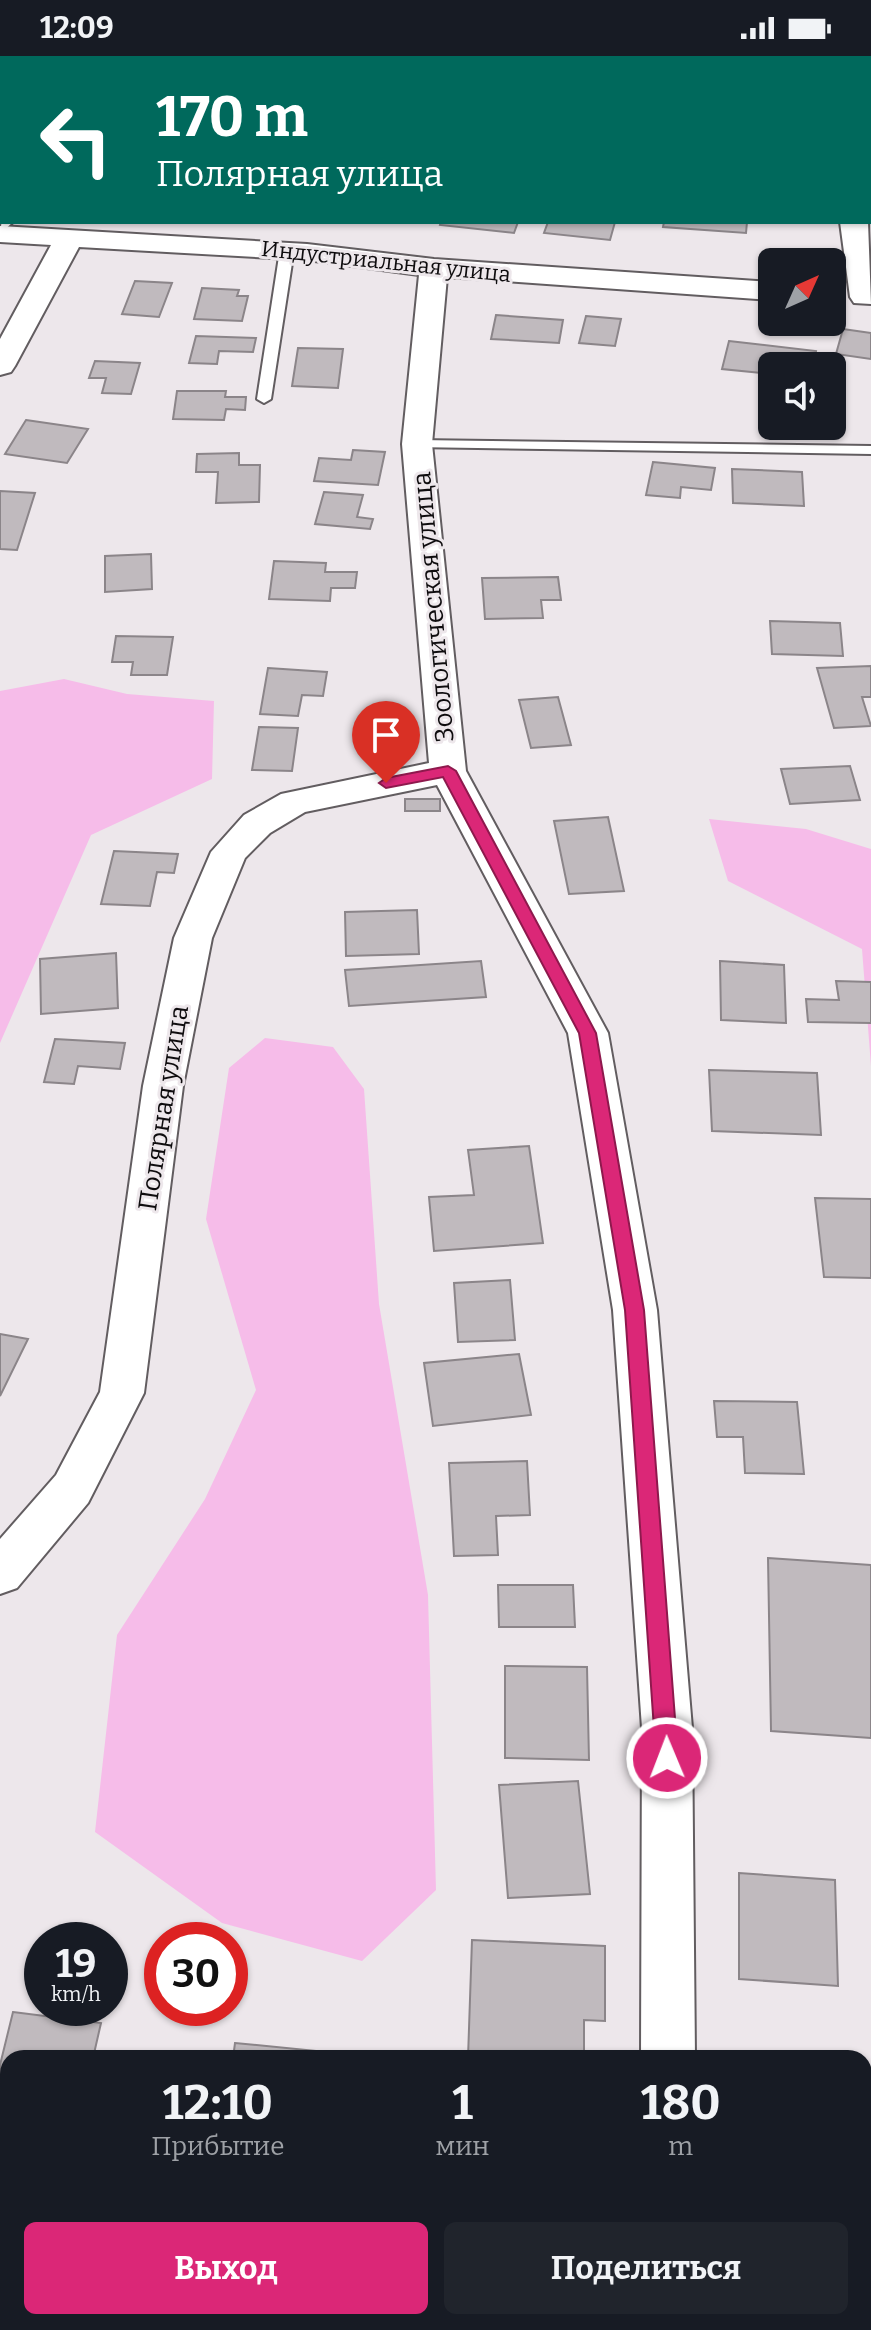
<!DOCTYPE html>
<html lang="ru">
<meta charset="utf-8">
<style>
body{margin:0;font-family:Bitter,serif;background:#20242c;color:#f1f3f6;height:100vh;display:flex;flex-direction:column;font-size:30px;white-space:nowrap}
*{box-sizing:border-box;margin:0}
p{font-size:26px;color:#9ea1a6}
.icon{flex:none;width:44px;height:44px;fill:none;stroke:currentColor;stroke-width:2;stroke-linecap:round;stroke-linejoin:round}
.map{position:relative;flex:1;overflow:hidden}
.drawer{position:absolute;left:0px;top:1994px;width:872px;height:280px;display:flex;flex-direction:column;background:#171b24;border-radius:24px 24px 0 0;box-shadow:0 2px 6px #0004}
.drawer>*{flex:none}
.banner{position:absolute;left:0px;top:0px;width:872px;height:168px;box-shadow:0 2px 6px #0004;background:#00695c;color:#fff;overflow:hidden}
.needle{width:52px;rotate:45deg}
.controls{position:absolute;left:758px;top:192px;display:grid;gap:16px}
.controls a{display:grid;place-items:center;width:88px;height:88px;border-radius:12px;background:#171b24;box-shadow:0 2px 6px #0004;font-size:40px}
.speed{position:absolute;left:24px;top:1866px;display:flex;gap:16px;font-size:40px;font-weight:700;text-align:center}
.speed>*{display:grid;place-content:center;width:104px;height:104px;border-radius:50%;background:#171b24;box-shadow:0 2px 6px #0004;line-height:1}
.speed small{font-size:20px;font-weight:400}
.speed .limit{border:12px solid #d22;background:#fff;color:#111}
.pin{position:absolute;display:grid;place-items:center;width:68px;height:68px;color:#fff;margin:-82px -34px;border-radius:50% 50% 50% 0;rotate:-45deg;box-shadow:0 0 8px #0007}
.pin .icon{rotate:45deg}
.me{position:absolute;width:88px;margin:-44px;rotate:359deg;stroke-linejoin:round;filter:drop-shadow(0 0 6px #0008)}
.turn{display:flex;align-items:center;gap:28px;height:168px;padding:0 24px;font-size:36px}
.turn .icon{width:104px;height:104px;stroke-width:2.5}
.turn b{display:block;font-size:56px;line-height:68px}
.eta{display:flex;justify-content:space-evenly;align-items:center;height:136px;text-align:center}
.eta b{font-size:48px;font-weight:700;line-height:56px}
.primary-button{display:flex;gap:16px;margin-top:auto;padding:16px 24px}
.primary-button a{flex:1;height:92px;border-radius:12px;background:#db2777;color:#fff;font-size:32px;font-weight:700;line-height:92px;text-align:center}
.primary-button a+a{background:#20242c;color:#f1f3f6}
.status{display:flex;justify-content:space-between;align-items:center;height:56px;padding:0 40px;background:#171b24;direction:ltr}
.status svg{height:22px;fill:currentColor}
.map>svg:first-child{display:block}
</style>
<div class="status"><b>12:09</b><svg viewBox="0 0 49 12"><path d="M0 12V9h3v3zM5 12V6h3v6zM10 12V3h3v9zM15 12V0h3v12zM26 1h20v11H26zM47 4h2v5h-2z"/></svg></div>
<div class="map">
<svg width="871" height="2274" viewBox="0 0 871 2274">
<rect width="100%" height="100%" fill="#ede7eb"/>
<path fill="#f6bce9" d="M64,623L127,638L214,645L212,723L91,779L0,987V635Z
M709,763L806,773L871,793V1010L862,893L728,825Z
M265,982L333,991L364,1033L379,1248L428,1539L436,1834L362,1905L222,1867L95,1776L117,1579L205,1443L256,1334L206,1163L229,1012Z
M8,2201V2266H192L196,2274H0V2209Z"/>
<path fill="#c0babe" stroke="#8b8589" stroke-width="2" d="M441,166H518L514,177L440,169Z
M548,166H615L610,184L544,177Z
M664,166H747L746,177L663,171Z
M135,225L172,227L159,261L122,258Z
M202,232L239,234L237,240H248L242,265L194,263Z
M496,259L563,264L559,287L491,283Z
M586,260L621,263L615,290L579,287Z
M843,273L871,277V303L836,298Z
M196,280L256,282L253,296L219,295L217,308L189,307Z
M729,285L816,295L813,310H772V318L722,313Z
M298,292L343,293L338,332L292,330Z
M95,305L140,307L131,338L102,337L106,322H89Z
M177,335H226L225,341H246L245,354L226,353L224,364L173,363Z
M26,364L88,373L67,407L5,398Z
M353,394L385,396L378,429L314,425L319,402L351,404Z
M239,397V409H260L259,446L216,447L218,416H196L197,398Z
M653,406L715,412L711,434L681,431L680,442L646,439Z
M732,413L802,416L804,450L733,447Z
M0,435L35,437L17,494L0,493Z
M324,436L363,439L357,461L373,463L370,473L315,468Z
M151,498L152,533L105,536V500Z
M274,505L326,507L325,516H357L355,532H331L330,545L269,543Z
M558,521L561,544H541L543,562L485,563L482,522Z
M770,565L840,567L843,600L772,598Z
M116,580L173,581L167,619H131L133,606H112Z
M871,610V641H862L871,670L834,672L817,612Z
M268,612L327,616L323,640L302,639L298,660L260,658Z
M558,641L571,689L531,692L519,644Z
M259,671L298,672L292,715L252,714Z
M850,710L860,744L790,748L781,713Z
M405,743H440V755H405Z
M608,761L624,835L569,838L554,765Z
M114,795L178,798L174,817L157,816L150,850L101,848Z
M417,854L419,898L346,900L345,856Z
M116,897L118,952L41,958L40,903Z
M481,905L486,941L349,950L345,914Z
M720,905L784,909L786,967L721,964Z
M836,925L871,926V967L808,966L806,943L839,944Z
M55,983L125,987L120,1013L78,1010L74,1028L44,1026Z
M709,1014L817,1017L821,1079L712,1075Z
M529,1090L543,1187L434,1195L429,1141L474,1139L468,1094Z
M815,1142L871,1143V1222L824,1221Z
M510,1224L515,1284L458,1286L454,1227Z
M0,1278L28,1283L0,1340Z
M519,1298L531,1359L433,1370L424,1307Z
M714,1345L797,1346L804,1418L745,1417L743,1381H717Z
M527,1405L530,1459L496,1460L498,1499L454,1500L449,1407Z
M768,1502L871,1509V1682L771,1675Z
M498,1529H573L575,1571H499Z
M505,1610L587,1611L589,1704L505,1702Z
M578,1725L590,1838L508,1842L499,1729Z
M739,1817L835,1824L838,1930L739,1923Z
M472,1884L605,1890V1965L584,1964V2002H468Z
M13,1956L101,1967L93,2002H8V2027L0,2026V2009Z
M235,1987L357,1999L356,2002H233Z
M864,2073L871,2074V2164L864,2163Z
M864,2248H871V2274H755V2266H864Z
M295,2266H393V2274H294Z"/>
<g fill="none" stroke-linecap="round" stroke-linejoin="round">
<defs>
<path id="service" d="M223,0H237L222,2Z
M2,163V166H13L0,178Z
M287,190L294,194L271,343L264,347L257,343L280,194Z
M417,384L871,390V398L412,391V385Z"/>
<path id="minor" d="M820,0H846V2H820Z
M840,166H868L871,248L854,247L850,241Z
M0,170L307,188L434,203L772,226V244L447,221L432,388L466,715L608,977L657,1254L692,1672L695,2002H641L642,1672L613,1254L568,977L437,729L305,756L270,777L245,802L212,882L183,1030L144,1337L88,1447L17,1532L0,1538V1483L56,1419L100,1336L143,1030L174,882L211,796L244,759L281,738L429,707L402,388L419,219L307,204L79,191L15,310L11,316L0,319V283L51,189L0,186Z
M615,2266H673L674,2274H616Z"/>
</defs>
<use href="#service" stroke="#625d60" stroke-width="4"/>
<use href="#minor" stroke="#625d60" stroke-width="4"/>
<use href="#service" fill="#fff" fill-rule="evenodd"/>
<use href="#minor" fill="#fff" fill-rule="evenodd"/>
</g>
<path fill="#db2777" stroke="#8e194d" stroke-width="2" d="M448,710L456,715L596,977L644,1254L678,1702L675,1709L667,1712L659,1709L656,1702L625,1254L579,977L443,721L386,732L379,727L386,722Z"/>
<g text-anchor="middle" stroke-width="6" stroke-linejoin="round" paint-order="stroke">
<g font-size="22" fill="#0e0c0e" stroke="#ede7eb">
<text transform="translate(386 205) rotate(6)" y="8">Индустриальная улица</text>
</g>
<g font-size="26" fill="#0e0c0e" stroke="#ede7eb">
<text transform="translate(433 551) rotate(-95)" y="9">Зоологическая улица</text>
<text transform="translate(163 1052) rotate(-81)" y="9">Полярная улица</text>
</g>
</g>
</svg>
<div class="controls">
<a><svg class="needle" viewBox="-14 -14 28 28"><path d="M0-13l5 13h-10z" fill="#e53935"/><path d="M0 13l5-13h-10z" fill="#9ea1a6"/></svg></a>
<a><svg class="icon" aria-label="sound" viewBox="0 0 24 24"><path d="M4 9h4l5-4v14l-5-4H4zM17 9q2 3 0 6"/></svg></a>
</div>
<div class="speed"><div>19<small>km/h</small></div><div class="limit">30</div></div>
<div class="pin" style="left:386px;top:727px;background:#d93025"><svg class="icon" aria-label="arrive" viewBox="0 0 24 24"><path d="M6 21V4h12l-3 4 3 4H6"/></svg></div>
<svg class="me" style="left:667px;top:1702px" viewBox="-20 -20 40 40"><circle r="17" fill="#db2777" stroke="#fff" stroke-width="3"/><path d="M0-11L8 9 0 5-8 9z" fill="#fff"/></svg>
<div class="banner">
<div class="turn"><svg class="icon" aria-label="left" viewBox="0 0 24 24"><path d="M17 20v-9H6M10 6l-5 5 5 5"/></svg><div><b>170 m</b>Полярная улица</div></div>
</div>
<section class="drawer">
<div class="eta">
<div><b>12:10</b><p>Прибытие</p></div>
<div><b>1</b><p>мин</p></div>
<div><b>180</b><p>m</p></div>
</div>
<div class="primary-button"><a>Выход</a><a>Поделиться</a></div>
</section>
</div>
